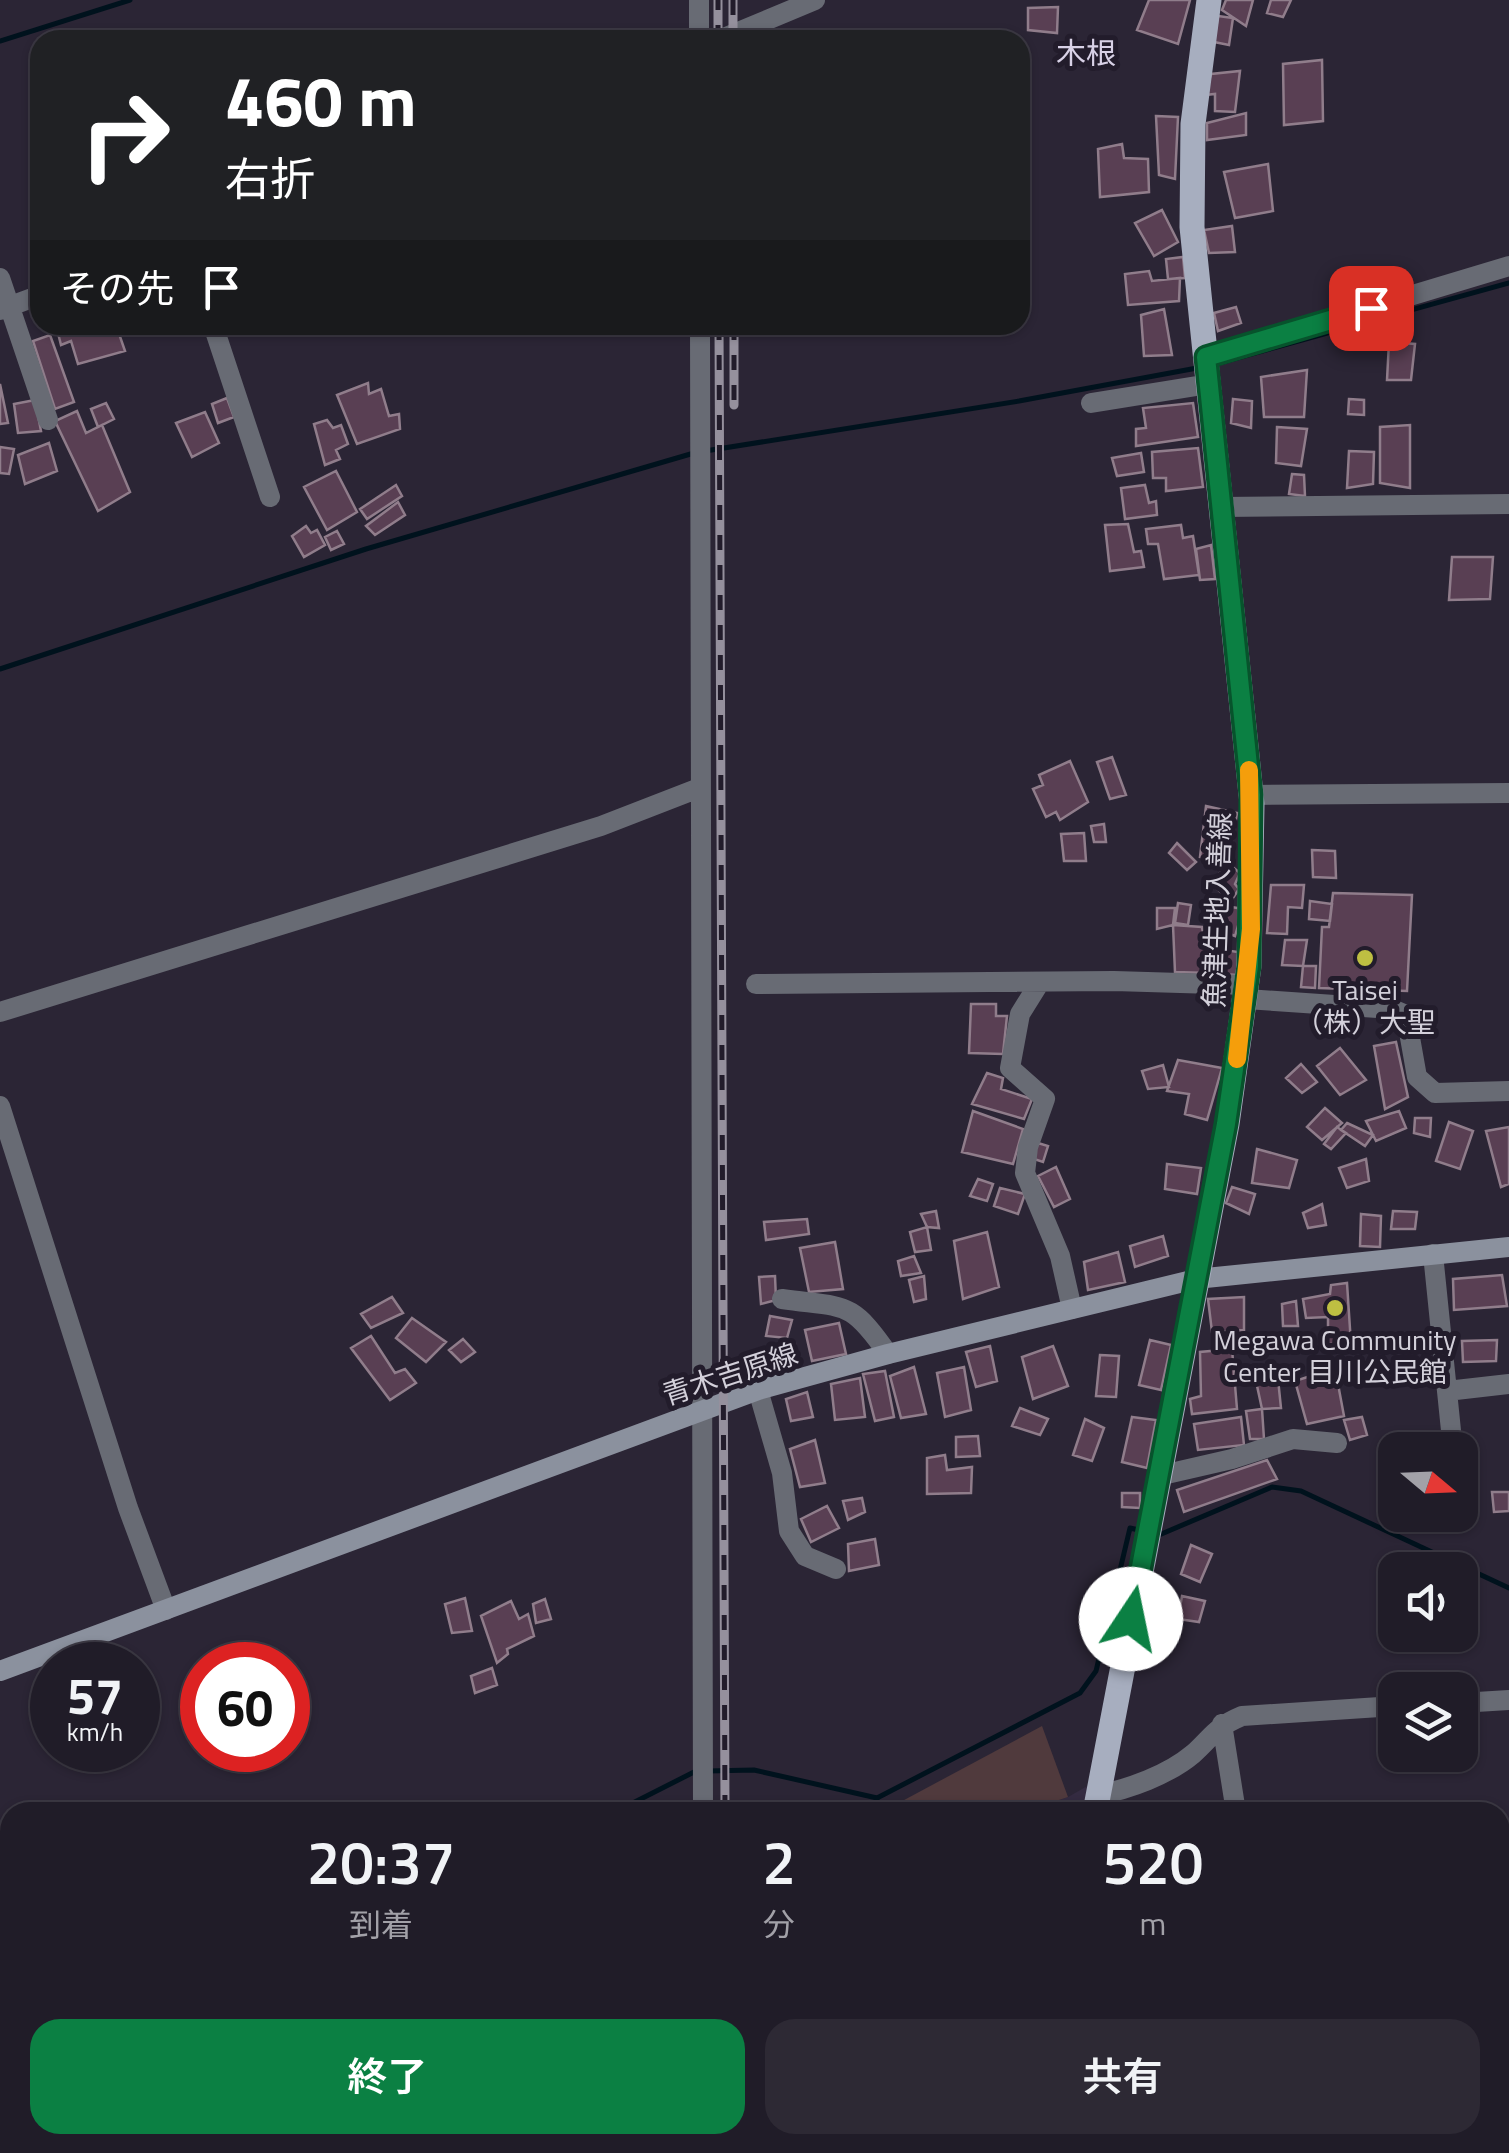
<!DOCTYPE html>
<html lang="ja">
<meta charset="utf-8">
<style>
body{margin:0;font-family:"Titillium Web","Noto Sans JP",sans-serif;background:#2d2934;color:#f1f3f6;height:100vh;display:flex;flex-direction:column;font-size:38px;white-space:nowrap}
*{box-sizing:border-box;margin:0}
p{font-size:32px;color:#a2a1a8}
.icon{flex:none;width:55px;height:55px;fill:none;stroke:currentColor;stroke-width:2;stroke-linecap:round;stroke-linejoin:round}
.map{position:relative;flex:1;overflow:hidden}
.sheet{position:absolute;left:0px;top:1802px;width:1510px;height:352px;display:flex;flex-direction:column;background:#201c28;border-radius:30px 30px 0 0;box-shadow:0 2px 8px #0004,0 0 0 2px #3d3a45}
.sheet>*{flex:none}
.hud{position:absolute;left:30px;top:30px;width:1000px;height:305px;border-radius:30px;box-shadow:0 2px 8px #0004,0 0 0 2px #3d3a45;background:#202124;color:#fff;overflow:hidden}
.needle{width:65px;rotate:109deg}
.controls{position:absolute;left:1378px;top:1432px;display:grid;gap:20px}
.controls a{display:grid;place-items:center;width:100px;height:100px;border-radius:20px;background:#201c28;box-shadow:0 2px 8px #0004,0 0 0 2px #3d3a45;font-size:50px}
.speed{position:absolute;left:30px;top:1642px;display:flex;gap:20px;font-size:50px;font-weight:700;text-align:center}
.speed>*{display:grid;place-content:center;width:130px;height:130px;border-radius:50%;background:#201c28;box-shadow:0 2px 8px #0004,0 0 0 2px #3d3a45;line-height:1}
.speed small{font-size:25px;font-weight:400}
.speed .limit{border:15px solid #d22;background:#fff;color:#111}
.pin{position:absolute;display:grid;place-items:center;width:85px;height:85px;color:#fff;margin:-42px;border-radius:20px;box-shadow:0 5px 15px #0006}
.me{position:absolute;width:110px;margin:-55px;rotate:11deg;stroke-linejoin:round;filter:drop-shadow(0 0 8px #0008)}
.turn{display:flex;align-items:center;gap:35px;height:210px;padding:0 30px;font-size:45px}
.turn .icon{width:130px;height:130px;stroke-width:2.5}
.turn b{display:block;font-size:70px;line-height:85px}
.then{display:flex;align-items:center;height:95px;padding:0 30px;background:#0003;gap:20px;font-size:38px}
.eta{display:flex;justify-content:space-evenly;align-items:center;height:170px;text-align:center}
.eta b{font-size:60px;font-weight:600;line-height:70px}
.button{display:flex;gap:20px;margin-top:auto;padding:20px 30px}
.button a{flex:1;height:115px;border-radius:30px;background:#0b8043;color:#fff;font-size:40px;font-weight:600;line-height:115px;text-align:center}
.button a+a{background:#2d2934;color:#f1f3f6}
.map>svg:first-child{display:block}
</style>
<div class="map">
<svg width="1509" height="2153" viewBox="0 0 1509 2153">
<rect width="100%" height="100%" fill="#2b2535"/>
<path fill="#342b41" d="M1089,1785L1085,1812H1023L1068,1797Z
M866,2145H1023L1021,2153H866Z"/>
<path fill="#503a3d" d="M1042,1726L1068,1797L1023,1812H894L893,1806Z"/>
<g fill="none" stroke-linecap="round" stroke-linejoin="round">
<path stroke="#00121d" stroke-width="5" d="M0,41L130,0
M1212,365L1509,283
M705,451L1019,401L1197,368
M0,669L366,549L694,453
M1159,1535L1272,1487L1301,1491L1509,1588
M707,1771L754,1770L877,1798L1080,1693L1096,1671L1130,1528L1143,1531
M615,1812L696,1771
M877,1812V1798
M1500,1884L1509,1883
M0,2092L10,2090
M862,2153L863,2145"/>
</g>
<path fill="#593f53" stroke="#907d8b" stroke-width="2.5" d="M1149,0H1190L1178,44L1137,30Z
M1226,0H1253L1246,26L1222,10Z
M1271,0H1291L1283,17L1267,13Z
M1058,7L1057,33L1028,30V8Z
M1218,16L1233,18L1229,45L1214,42Z
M1322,60L1323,121L1284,125L1283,64Z
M1240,71L1235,112L1215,111V94L1205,95L1211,74Z
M1246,113V135L1207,140V123Z
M1156,116L1178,117L1175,179L1159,175Z
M1122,144L1124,158L1148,159L1149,192L1100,197L1098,149Z
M1268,164L1273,211L1235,218L1224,172Z
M1162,210L1178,242L1154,256L1135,223Z
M1232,226L1235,252L1209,253L1204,230Z
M1183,257L1185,278L1168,279L1166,259Z
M1149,271L1152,281L1180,278L1179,301L1128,305L1125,274Z
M1236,307L1241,323L1218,331L1214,313Z
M1164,309L1172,355L1144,356L1141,315Z
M56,325H116L125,351L78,364L71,341L61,345Z
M50,335L74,402L55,409L33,341Z
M1389,342L1415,344L1411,380H1387Z
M1307,370L1304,417H1264L1261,377Z
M368,383L369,394L381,389L389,416L399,414L400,429L357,444L337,395Z
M0,384L8,423L0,424Z
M227,398L234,417L218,423L212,404Z
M1233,399L1252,401L1251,428L1231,423Z
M1349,399L1364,400V415L1348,414Z
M35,400L41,431L18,433L14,404Z
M106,403L114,419L98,427L91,409Z
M1193,403L1198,437L1136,446V429L1146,428L1143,408Z
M77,411L86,433L102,425L130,492L98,511L55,421Z
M205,412L219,443L192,457L176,423Z
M327,420L333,428L341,425L348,444L336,450L340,459L325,465L314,424Z
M1410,425V488L1380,483V427Z
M1277,427L1307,429L1301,466L1276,463Z
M49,443L57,471L25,484L18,455Z
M0,447L14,449L9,474L0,473Z
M1198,448L1203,487L1166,491V478H1153L1152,452Z
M1349,451L1374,452L1373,484L1347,488Z
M1141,453L1144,472L1117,476L1112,458Z
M336,471L357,512L327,530L304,487Z
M1292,474L1304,475L1305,496L1289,494Z
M396,485L402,496L367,519L360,509Z
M1145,485L1149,503L1156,501L1157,515L1125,519L1121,488Z
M398,502L405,515L375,535L366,526Z
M1128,524L1134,552L1141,551L1144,567L1110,571L1105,525Z
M1181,525L1183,538L1193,536L1199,575L1164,579L1158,544H1148L1146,529Z
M306,526L311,533L317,530L325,545L304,557L292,536Z
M337,531L344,544L331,550L325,537Z
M1211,545L1215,579L1200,580L1196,549Z
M1452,557H1493L1490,599L1449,600Z
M1112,757L1126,795L1110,799L1097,762Z
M1070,761L1088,802L1060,820L1056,812L1046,817L1033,789L1043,785L1039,775Z
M1206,806L1237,813L1232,844L1224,842L1222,860L1200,857Z
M1104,824L1106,842H1094L1091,826Z
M1084,833L1086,861H1064L1061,834Z
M1177,843L1196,862L1187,870L1169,853Z
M1312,850L1335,851L1336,878L1313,877Z
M1229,864L1240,873L1235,884L1239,889L1231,901L1210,883Z
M1271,885H1304L1302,908L1288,907L1287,934L1267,933Z
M1333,893L1412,895L1407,991L1319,988L1322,927H1329Z
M1310,901L1332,904L1330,921L1309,919Z
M1178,903L1191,905L1188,925L1175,923Z
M1226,906L1243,909L1235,936L1217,929Z
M1157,908H1175L1173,925L1157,929Z
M1173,925L1202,927L1209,973L1175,972Z
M1285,940H1307L1303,966L1282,965Z
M1211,948L1238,952L1237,975L1209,973Z
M1303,966H1316L1315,988L1301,987Z
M971,1004H996V1016H1007L1003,1054L969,1053Z
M1396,1042L1408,1097L1385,1109L1374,1046Z
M1340,1048L1366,1080L1340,1095L1317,1066Z
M1178,1060L1222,1068L1207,1120L1185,1114L1189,1094L1167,1091Z
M1301,1064L1317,1082L1302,1093L1286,1078Z
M1163,1065L1169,1087L1148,1089L1142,1071Z
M987,1073L1003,1078L1001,1089L1032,1099L1024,1119L972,1104Z
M1325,1108L1342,1123L1322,1140L1307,1127Z
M973,1111L1023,1129L1013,1164L962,1152Z
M1399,1111L1406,1128L1376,1141L1366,1121Z
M1415,1118H1431L1430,1137L1414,1133Z
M1449,1122L1473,1131L1460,1169L1436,1161Z
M1347,1123L1373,1135L1365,1146L1341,1130Z
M1337,1127L1346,1133L1331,1149L1324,1144Z
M1509,1127V1184L1501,1187L1486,1131Z
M1038,1143L1048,1146L1043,1162L1031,1158Z
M1257,1149L1297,1160L1289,1188L1252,1183Z
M1366,1159L1369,1181L1347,1188L1339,1168Z
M1167,1164L1201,1168L1197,1194L1165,1189Z
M1056,1167L1070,1199L1054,1207L1038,1176Z
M978,1179L993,1184L987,1201L970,1196Z
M1232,1187L1255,1194L1249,1214L1226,1203Z
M1000,1188L1025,1194L1018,1214L994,1206Z
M1322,1204L1326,1225L1308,1228L1303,1213Z
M936,1211L939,1228L927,1227L921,1214Z
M1393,1211L1417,1212L1415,1229H1391Z
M1361,1214L1381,1216L1380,1247L1360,1246Z
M807,1219L809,1234L766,1240L764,1222Z
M927,1227L931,1250L915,1252L910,1232Z
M987,1232L999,1287L963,1299L954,1241Z
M1163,1236L1168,1256L1135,1267L1130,1246Z
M835,1242L843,1289L809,1292L800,1248Z
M1118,1252L1125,1282L1088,1290L1084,1262Z
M914,1256L921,1273L901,1276L898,1261Z
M1502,1275L1507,1306L1454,1310L1453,1279Z
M775,1276L776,1300L761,1304L759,1277Z
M924,1276L926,1299L914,1302L909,1280Z
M1347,1283L1351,1344H1328V1317L1306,1318L1303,1299L1330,1294L1331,1285Z
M392,1297L403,1313L371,1328L361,1314Z
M1244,1297V1330L1212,1332L1208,1299Z
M1296,1301L1298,1326H1283L1282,1304Z
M770,1316L792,1320L787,1338L766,1336Z
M412,1318L446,1342L426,1362L396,1338Z
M839,1323L846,1354L812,1361L805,1330Z
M371,1336L395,1373L405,1369L416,1383L390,1400L351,1348Z
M463,1339L475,1352L461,1362L449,1350Z
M1150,1340L1171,1345L1161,1390L1139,1385Z
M1497,1340L1496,1361L1463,1362L1462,1341Z
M795,1344L798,1366L764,1375L760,1350Z
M990,1346L997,1381L976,1387L966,1352Z
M1053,1346L1068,1386L1033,1399L1022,1357Z
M1232,1349L1237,1409L1192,1414L1190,1399L1201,1396L1200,1352Z
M1100,1355L1119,1356L1116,1397L1096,1396Z
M914,1367L926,1414L901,1418L890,1376Z
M964,1367L971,1410L945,1417L937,1373Z
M1335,1368L1344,1416L1307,1424L1295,1381Z
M885,1371L894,1417L875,1421L863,1374Z
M860,1378L865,1417L835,1420L831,1384Z
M1278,1379L1281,1408L1262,1409L1256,1381Z
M807,1392L813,1417L791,1421L786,1399Z
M1020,1408L1048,1419L1040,1435L1012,1426Z
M1262,1409L1264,1439H1250L1246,1411Z
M1132,1417L1156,1420L1147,1468L1122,1462Z
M1241,1417L1244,1445L1198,1450L1194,1424Z
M1362,1417L1367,1435L1350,1440L1344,1420Z
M1085,1419L1104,1428L1092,1461L1073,1455Z
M978,1436L980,1456L956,1457V1437Z
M815,1440L825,1483L800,1487L790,1449Z
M945,1455L947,1470L972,1467L971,1493L927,1494V1458Z
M1267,1460L1277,1479L1184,1512L1177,1490Z
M1460,1469L1473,1470L1472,1512H1460Z
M1492,1492H1509V1511L1494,1512Z
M1122,1493H1140V1508L1122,1507Z
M862,1498L865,1512L848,1520L843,1501Z
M827,1506L839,1528L811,1542L801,1519Z
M875,1539L879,1565L849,1571L848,1544Z
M1191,1545L1212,1554L1200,1582L1181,1574Z
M1182,1596L1205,1601L1199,1622L1178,1619Z
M465,1598L472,1631L452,1633L445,1604Z
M545,1599L551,1619L536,1623L533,1604Z
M511,1601L519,1619L528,1614L534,1636L507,1649L508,1654L497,1663L481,1616Z
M492,1668L497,1685L475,1693L471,1676Z
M876,2145H922L921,2151L876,2152Z
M1000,2145H1016L1015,2153H999Z"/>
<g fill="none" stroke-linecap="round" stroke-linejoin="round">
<path stroke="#686b74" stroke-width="20" d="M699,0V40
M719,40L815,0
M0,278L48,420
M0,310L40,295
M213,325L270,497
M700,325L703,1812
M1207,357L1509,266
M1091,403L1209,384
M1221,507L1509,504
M1251,795L1509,793
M1040,982L1020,1014L1010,1068L1045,1099L1028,1147L1025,1173L1060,1256L1072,1309
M756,984L1114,981L1247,985
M1246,999L1392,1009L1406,1015L1417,1077L1435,1093L1509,1091
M0,1012L601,826L699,788
M0,1106L128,1508L166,1610
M1433,1254L1453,1450
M782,1299C845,1308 850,1299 888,1354
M758,1390L782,1473L789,1531L805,1556L836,1569
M1447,1391L1509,1384
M1158,1476L1232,1459L1293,1439L1337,1443
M1460,1703L1509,1700
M1222,1724L1236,1812
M1098,1795C1129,1789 1168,1775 1193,1754C1213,1736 1214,1728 1242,1716L1395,1706
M0,1923L10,1956
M68,2145L70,2153
M704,2145V2153
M1289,2145L1290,2153"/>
<path stroke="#8b919e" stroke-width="20" d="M0,1671L758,1390L888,1354L1196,1279L1509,1247"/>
<path stroke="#a7aebf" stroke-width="25" d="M1095,1812L1227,1124L1249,966L1252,804L1192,227L1193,124L1209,0
M1030,2153L1031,2145"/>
<defs>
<path id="rail" d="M733,0V40
M718,40V0
M719,325L725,1812
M734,325V405
M727,2145V2153"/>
</defs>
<use href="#rail" stroke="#95909d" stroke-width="9"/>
<use href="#rail" stroke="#221c2b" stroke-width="5" stroke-dasharray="15" stroke-linecap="butt"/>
</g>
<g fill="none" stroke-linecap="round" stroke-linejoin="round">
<defs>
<path id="route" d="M1131,1619L1226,1124L1249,966L1251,795L1206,357L1371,308"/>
</defs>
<use href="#route" stroke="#07532c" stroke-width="25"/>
<use href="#route" stroke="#0b8043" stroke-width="18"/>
<path stroke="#f59e0b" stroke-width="18" d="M1237,1059L1251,929L1249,770"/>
</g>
<g fill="#bebf42" stroke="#221c2b" stroke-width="4">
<circle cx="1365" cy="958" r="10"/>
<circle cx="1335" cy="1308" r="10"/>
</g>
<g text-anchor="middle" stroke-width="10" stroke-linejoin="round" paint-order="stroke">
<g font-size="28" fill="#d3d0da" stroke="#221c2b">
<text transform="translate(1217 910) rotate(-88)" y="10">魚津生地入善線</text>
<text transform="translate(730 1374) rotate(-18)" y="10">青木吉原線</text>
</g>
<g font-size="28" fill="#d3d0da" stroke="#221c2b">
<text x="1365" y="1000">Taisei<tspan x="1365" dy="32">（株）大聖</tspan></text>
<text x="1335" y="1350">Megawa Community<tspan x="1335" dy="32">Center 目川公民館</tspan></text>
</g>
<g font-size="30" fill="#d8d1e6" stroke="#221c2b">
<text x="1086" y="64">木根</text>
</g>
</g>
</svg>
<div class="controls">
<a><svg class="needle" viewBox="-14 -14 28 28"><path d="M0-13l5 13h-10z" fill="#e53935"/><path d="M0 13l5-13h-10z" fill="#a2a1a8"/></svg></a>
<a><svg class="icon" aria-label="sound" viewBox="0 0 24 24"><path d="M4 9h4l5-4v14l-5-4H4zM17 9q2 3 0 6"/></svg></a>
<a><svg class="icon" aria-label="layers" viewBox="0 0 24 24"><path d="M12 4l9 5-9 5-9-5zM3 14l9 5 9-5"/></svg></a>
</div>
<div class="speed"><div>57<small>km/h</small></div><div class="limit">60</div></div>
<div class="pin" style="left:1371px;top:308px;background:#d93025"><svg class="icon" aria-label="arrive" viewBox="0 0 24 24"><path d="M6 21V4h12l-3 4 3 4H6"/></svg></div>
<svg class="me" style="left:1131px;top:1619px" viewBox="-20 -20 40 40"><circle r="19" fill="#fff"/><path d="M0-13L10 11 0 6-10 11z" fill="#0b8043"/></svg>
<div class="hud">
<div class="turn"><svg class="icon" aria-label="right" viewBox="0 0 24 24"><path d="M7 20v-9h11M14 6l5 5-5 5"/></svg><div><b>460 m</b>右折</div></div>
<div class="then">その先<svg class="icon" aria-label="arrive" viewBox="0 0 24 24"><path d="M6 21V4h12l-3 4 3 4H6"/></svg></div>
</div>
<section class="sheet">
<div class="eta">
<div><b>20:37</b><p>到着</p></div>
<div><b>2</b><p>分</p></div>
<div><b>520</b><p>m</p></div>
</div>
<div class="button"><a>終了</a><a>共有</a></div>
</section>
</div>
